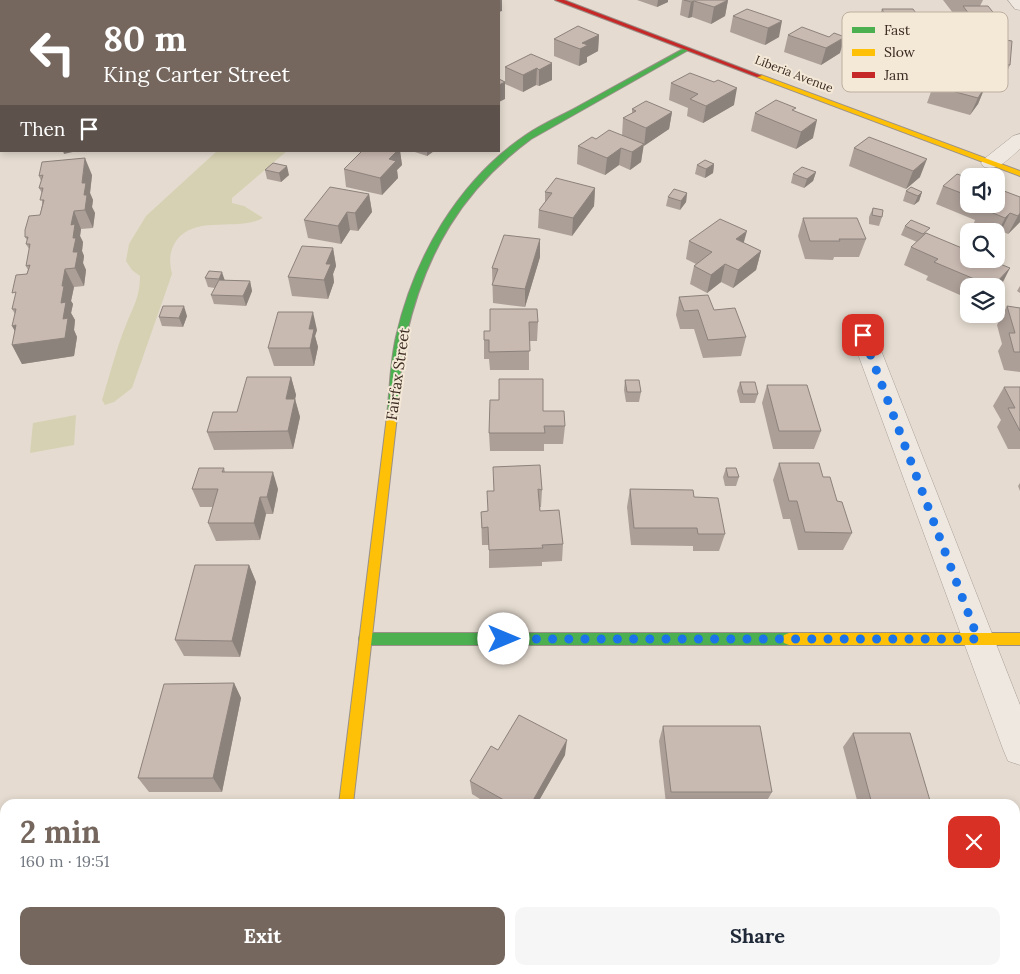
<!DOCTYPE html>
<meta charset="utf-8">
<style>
body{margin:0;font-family:Lora,serif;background:#f6f6f7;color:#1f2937;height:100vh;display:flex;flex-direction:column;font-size:19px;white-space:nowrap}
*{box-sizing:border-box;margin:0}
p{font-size:16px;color:#747a83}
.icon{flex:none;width:28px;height:28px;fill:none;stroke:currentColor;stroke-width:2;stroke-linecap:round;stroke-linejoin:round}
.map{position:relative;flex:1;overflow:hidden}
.drawer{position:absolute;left:0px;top:799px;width:1020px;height:176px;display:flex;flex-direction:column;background:#fff;border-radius:15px 15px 0 0;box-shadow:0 2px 8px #0003}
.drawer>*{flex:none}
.guide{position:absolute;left:0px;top:0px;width:500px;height:152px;box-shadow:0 2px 8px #0003;background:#75675e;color:#fff;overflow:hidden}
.buttons{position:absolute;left:960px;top:168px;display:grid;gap:10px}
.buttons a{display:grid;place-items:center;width:45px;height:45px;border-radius:10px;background:#fff;box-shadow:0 2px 8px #0003;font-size:25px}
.pin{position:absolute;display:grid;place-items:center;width:42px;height:42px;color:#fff;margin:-21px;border-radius:10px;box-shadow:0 2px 8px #0006}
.me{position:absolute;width:55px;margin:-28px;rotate:90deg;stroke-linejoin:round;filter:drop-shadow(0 0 4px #0008)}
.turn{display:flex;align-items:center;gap:18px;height:105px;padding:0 20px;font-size:22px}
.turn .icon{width:65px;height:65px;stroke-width:2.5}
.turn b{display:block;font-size:35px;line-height:42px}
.then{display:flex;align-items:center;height:48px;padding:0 20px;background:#0003;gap:10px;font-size:19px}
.round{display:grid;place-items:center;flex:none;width:52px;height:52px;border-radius:10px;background:#f6f6f7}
.headline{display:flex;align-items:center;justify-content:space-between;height:85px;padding:0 20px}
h1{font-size:30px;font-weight:800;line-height:38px;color:#75675e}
.cta{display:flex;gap:10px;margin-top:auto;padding:10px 20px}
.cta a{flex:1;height:58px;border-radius:10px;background:#75675e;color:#fff;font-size:20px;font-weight:800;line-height:58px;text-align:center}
.cta a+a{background:#f6f6f7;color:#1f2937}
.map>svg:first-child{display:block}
</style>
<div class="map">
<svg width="1020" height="974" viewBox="0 0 1020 974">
<rect width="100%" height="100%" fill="#e5dbd0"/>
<path fill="#d6d1b3" d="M217,151H287L232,198V203L244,206L263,218C237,232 195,214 176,241C169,252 169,261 172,274L132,388L114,402L105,405L102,400C110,375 116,349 126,325C133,307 140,297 140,276L132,270L126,261L129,244L146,216Z
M76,415L74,445L30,453L33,423Z"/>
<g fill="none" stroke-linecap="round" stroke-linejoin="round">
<defs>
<path id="street" d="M312,0H328V1H312Z
M1008,0H1020V10L1015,9Z
M1020,134V149C1009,158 999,171 984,167L981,163L984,159L1013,136Z
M1,135V150L0,151V136Z
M863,327L871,330L875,335L1020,705V765L1008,761L1003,749L851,335L855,330Z
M307,970H347L346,974H306Z"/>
<path id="fast" d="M685,48L690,49L531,139C462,190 425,253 406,337C400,362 400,390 397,416L392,420L388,419L387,416C390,390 390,363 396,337C414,258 458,181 526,135C542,124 561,116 579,106C614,87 650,67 685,48Z
M365,633H789L794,635L795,639L794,643L789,645H365L360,643L359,639L360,635Z"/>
<path id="slow" d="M757,75H761L1020,171V176L757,77Z
M392,412L397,416L353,804H339L387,416Z
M789,633H1020V645H789L784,643L783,639L784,635Z"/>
<path id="jam" d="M555,0H564L762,76L757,77Z"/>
</defs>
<use href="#street" stroke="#aaa199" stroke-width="1"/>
<use href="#fast" stroke="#9a9088" stroke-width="2"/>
<use href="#slow" stroke="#9a9088" stroke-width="2"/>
<use href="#jam" stroke="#9a9088" stroke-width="2"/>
<use href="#street" fill="#eee8e1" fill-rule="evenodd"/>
<use href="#fast" fill="#4caf50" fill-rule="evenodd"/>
<use href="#slow" fill="#ffc107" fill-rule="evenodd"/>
<use href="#jam" fill="#c62828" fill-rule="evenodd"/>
</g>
<path fill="#ac9f98" d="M90,0H148V1H93Z
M637,0H668V2L657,7Z
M682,0H728L725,16L711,24L692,17L688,18L680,15Z
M943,0H983L980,6L1001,22L994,38L1010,65L1003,81L975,77L977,59L984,42H985L986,38H968L957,22L960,13H953Z
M747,9L779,37L765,45L730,32L733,16Z
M882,9L921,20L918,28H894L891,23H883L879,17Z
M599,35L598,51L587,57V62L579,66L554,56V39Z
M788,35L829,37L840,53L821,65L784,52Z
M871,47L902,76L886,88L874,84L875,81L852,72L857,56Z
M531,54L552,80L539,86L536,85L523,92L505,84V99V67Z
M671,83L734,105L703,123L687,116L688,108L669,100Z
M933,86L985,87L978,104L970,115L927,103Z
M632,109L672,112L669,129L643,146L641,162L630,170L619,165L605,175L577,164L578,146L596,139L622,136L623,118L632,113Z
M795,112L813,138L796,149L751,131L755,113Z
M869,137L920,177L906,189L849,166L854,148Z
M362,151H400L402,165L397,170L398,178L382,195L346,187L344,169Z
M412,151H434L427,156Z
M714,164L713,173L705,178L695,174L697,165Z
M265,170L289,175L281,182L267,179Z
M816,172L813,181L804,188L791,183L793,174Z
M92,175L90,193L93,200L92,207L95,213L93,228L81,229L80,236L83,242L82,251L84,256L83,263L86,270L84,286L74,287L71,301L73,304L71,313L75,320L74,330L77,337L74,356L22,364L12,345L15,331V314L12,309L28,270L26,266L29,249L26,244L27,240L25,237L40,215L42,205V193L39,188L41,181L39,176Z
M969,178V204H996L1020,197V222L1008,234L1001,231L996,236V231H985L973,226L975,220L936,204L943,186Z
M595,188L594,206L572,236L538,228L539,210L545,202V192Z
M906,191L922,192L919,201L914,205L903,201Z
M687,193L686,202L680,210L666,206L668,197Z
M369,194L372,212L358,231L350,230L341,244L308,238L304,220Z
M873,208L882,217L879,226L869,224V217Z
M803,218L866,239L859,257H834L833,260L805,259L798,236Z
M905,226L927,233L1001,286H969V299L926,280L928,276L904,265L911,247L917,242L901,235Z
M689,241L744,243L761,251L756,270L733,288L721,282L707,293L690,284L694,266L696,264L686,259Z
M333,248L336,266L333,274L334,282L328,299L292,296L288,277Z
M540,257L525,307L493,303L492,268Z
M209,271L225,280L250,281L252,291L246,306L214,304L211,295L215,288L208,287L205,278Z
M1020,286V293L1017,291Z
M679,297L746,337L741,356L703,358L694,329H680L676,315Z
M1007,306L1020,308V372L1004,370L998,351L1002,344L997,325Z
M490,309L538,322L537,341H529V370H490L489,359H484V340L490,331Z
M187,316L183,327L162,326L159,317Z
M317,330L315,336L318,347L314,366H274L268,348Z
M291,377L296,395L295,399L300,417L293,449L214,450L207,432Z
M625,380L641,392L639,402H626L624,390Z
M740,382L758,394L755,403H740L737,391Z
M767,385L821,431L814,449H773L762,403Z
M1004,387H1020V449H1008L997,427L1001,420L993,406Z
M543,411L565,426L563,444H544V451H490L489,433Z
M779,463L823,477L837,501L852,533L843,550H798L790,519H783L773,480Z
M224,468L225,472L278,489L273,514H266L260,540L216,541L208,523L213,507H200L192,489Z
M726,468L739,477L736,486H725L723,477Z
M1020,483V491L1018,486Z
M630,489L694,497L725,534L719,551H693V546L631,545L627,507Z
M542,490L541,507H540V511L563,544L562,561L542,562V566L489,568V545H482L481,512L488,511L494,491Z
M249,565L256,582L240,657L184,656L175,640Z
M234,683L241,698L222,792H149L138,778Z
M663,726L772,792L765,804H666L659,741Z
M853,733L931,804H858L843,747Z
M498,750L565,755L537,804H488L472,794L470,781Z
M897,970H990L991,974H898Z"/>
<path fill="#8c827c" d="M120,0H148V1H121Z
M490,0H502V11L499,12V1H487Z
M658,0H668V2L657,7Z
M728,0L725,16L711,24L714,7Z
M694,1L692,17L688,18L691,2Z
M782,21L779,37L765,45L768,28Z
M599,35L598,51L587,57V62L579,66L580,49L582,43Z
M845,37L840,53L821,65L826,48Z
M908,59L902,76L886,88L891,71Z
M552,63V80L539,86V70Z
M537,68L536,85L523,92V75Z
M505,82V99L499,102V85Z
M985,87L978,104L970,115L978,98Z
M737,88L734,105L703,123L706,106Z
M672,112L669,129L644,146L646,128Z
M817,120L813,138L796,149L801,132Z
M644,144L641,162L630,170L632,152Z
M621,148L619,165L605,175L607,158Z
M63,151H77L64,154Z
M397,151H400L402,165L397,170L398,178L382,195L380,178L389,159Z
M427,151H434L427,156Z
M85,158L92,175L90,193L93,200L92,207L95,213L93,228L85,210L82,183Z
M927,159L920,177L906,189L913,171Z
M714,164L713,173L705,178L706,169Z
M287,166L289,175L281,182L279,173Z
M816,172L813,181L804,188L807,179Z
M595,188L594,206L572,236L573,218Z
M922,192L919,201L914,205L918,196Z
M687,193L686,202L680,210L681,201Z
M369,194L372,212L358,231L355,213Z
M74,211L81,229L80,236L83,242L82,251L84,256L83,263L86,270L84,286L75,268L71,225Z
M347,212L350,230L341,244L338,226Z
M1010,213L1001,231L996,236L1005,218Z
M1020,213V222L1008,234L1018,216Z
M747,231L742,249L736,239Z
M540,239V257L525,307V289Z
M333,248L336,266L333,274L334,282L328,299L324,280L326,264Z
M761,251L756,270L733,288L738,270Z
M725,264L721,282L707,293L711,275Z
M1010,268L1001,286L996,291V286H993Z
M65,269L74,287L71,301L73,304L71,313L75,320L74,330L77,337L74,356L22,364L12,345L22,344L12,326L63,319L61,303L62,286Z
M222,272L225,281L221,288L219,279Z
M250,281L252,291L246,306L243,296Z
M184,306L187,316L183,327L179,318Z
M313,312L317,330L315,336L318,347L314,366L310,348L309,329Z
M291,377L296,395L291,417L286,399Z
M295,399L300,417L293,449L288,431Z
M273,472L278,489L273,514L267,497Z
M260,497L266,514L260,540L254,523Z
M249,565L256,582L240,657L232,641Z
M234,683L241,698L222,792L213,778Z
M567,740L565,755L537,804H531Z"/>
<path fill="#c8b9b1" stroke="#8c827c" d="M448,0H490L487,1H445Z
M684,0H728L714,7L694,1L691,2Z
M963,6H988L1001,22H975Z
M747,9L782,21L768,28L733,16Z
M882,9H913L921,20H897L893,15H885Z
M578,26L599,35L582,43L588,45L580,49L554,39Z
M802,27L829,37L834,33L845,37L826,48L788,35Z
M987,37L1012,41L1010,65L982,60L984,42H986Z
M531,54L552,63L539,70L537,68L523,75L505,67Z
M690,73L714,82L718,80L737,88L706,106L690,99L698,94L671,83Z
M941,76L985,87L978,98L933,86Z
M499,79L505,82L499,85Z
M776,100L796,108L792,110L817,120L801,132L755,113Z
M646,101L672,112L646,128L623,118L636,111L632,109Z
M609,130L644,144L632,152L621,148L607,158L578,146L592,137L596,139Z
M869,137L927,159L913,171L854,148Z
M362,151H397L389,159L396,161L380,178L344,169Z
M85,158L82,183H86L84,195H87L85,210L74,211L71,225L75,224L73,238H76L73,252H78L75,268L65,269L62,286H64L61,303L66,302L63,319L68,318L65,338L12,345L16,325L12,326L16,309H12L16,292L12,293L16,275L27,274L30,265L26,266L30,244H26L28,237H25V230L29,216L40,215L44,200H40L43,188H39L43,175L39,176L42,162Z
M705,160L714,164L706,169L697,165Z
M273,163L287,166L279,173L265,170Z
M802,167L816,172L807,179L793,174Z
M957,174L969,178V196L943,186Z
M556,178L595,188L573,218L539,210L552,193L545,192Z
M330,187L369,194L355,213L347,212L338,226L304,220Z
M911,187L922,192L918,196L906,191Z
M996,188L1020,197V213L1018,216L1010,213L1005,218L981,208L986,204H996Z
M674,189L687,193L681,201L668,197Z
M873,208L883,210L882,217L872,215Z
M803,218H857L866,239H839L840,241H810Z
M720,219L747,231L736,239L761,251L738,270L725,264L711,275L694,266L712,252L689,241Z
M911,220L930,228L923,234L905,226Z
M926,233L969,251V259H988L1010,268L993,286H991L934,262L938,259L911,247Z
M504,235L540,239L525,289L492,285L498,269L492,268Z
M302,246L333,248L326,264H331L324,280L288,277Z
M209,271L222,272L219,279L205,278Z
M219,280L250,281L243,296L211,295Z
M708,295L714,310L735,308L746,337L708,340L698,310L684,311L679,297Z
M163,306H184L179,318L159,317Z
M1007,306L1020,308V352H1014L1009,333H1015Z
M490,309H537L538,322H529L530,351L489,352V340H484V331H490Z
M278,312H313L309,329H314L310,348H268Z
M247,377H291L286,399H295L288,431L207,432L213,412H237Z
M499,379H543V411H564L565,426H544L545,433H489L490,400H499Z
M625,380H639L641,392H627Z
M740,382H755L758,394H743Z
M767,385H807L821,431H779Z
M1004,387H1020V431L1008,408H1015Z
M779,463H819L823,477H830L837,501L842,502L852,533L805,532L797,501H789Z
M540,465L542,490L538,489L540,511L559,510L563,544L542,545L543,548L489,550L488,527L482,528L481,512L488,511L487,491H494L493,467Z
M199,468H224L222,472H273L267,497H260L254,523H208L218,489H192Z
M726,468H736L739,477H728Z
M630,489L693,490L694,497L718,498L725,534H698L697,528H634Z
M195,565H249L232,641L175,640Z
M234,683L213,778H138L164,684Z
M519,715L567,740L531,804H511L470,781L491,746L498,750Z
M663,726H760L772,792H671Z
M853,733H910L931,804H872Z
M476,970H548V974H476Z
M913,970H990L991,974H914Z"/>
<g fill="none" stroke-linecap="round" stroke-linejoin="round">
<path stroke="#1a73e8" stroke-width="9" stroke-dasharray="0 16.2" d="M504,639H978L863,335"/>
</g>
<g text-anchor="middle" stroke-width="4" stroke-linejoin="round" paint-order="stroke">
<g font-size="12" fill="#392920" stroke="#f4e8d7">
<text transform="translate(794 74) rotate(21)" y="4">Liberia Avenue</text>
</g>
<g font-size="15" fill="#392920" stroke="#f4e8d7">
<text transform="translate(398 374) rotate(-82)" y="5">Fairfax Street</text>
</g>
</g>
<rect x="842" y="12" width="166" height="80" rx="8" fill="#f4e8d7" stroke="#bcafa0" stroke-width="1"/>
<rect x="852" y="27" width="23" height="6" fill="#4caf50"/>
<rect x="852" y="49" width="23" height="7" fill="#ffc107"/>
<rect x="852" y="72" width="23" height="6" fill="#c62828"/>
<g font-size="14" fill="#392920">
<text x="884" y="35">Fast</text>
<text x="884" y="57">Slow</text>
<text x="884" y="80">Jam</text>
</g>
</svg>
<div class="buttons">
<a><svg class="icon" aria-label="sound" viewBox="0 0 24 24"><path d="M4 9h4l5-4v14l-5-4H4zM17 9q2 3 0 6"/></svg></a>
<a><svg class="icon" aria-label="search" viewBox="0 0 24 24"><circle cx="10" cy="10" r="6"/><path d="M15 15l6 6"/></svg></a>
<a><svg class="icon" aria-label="layers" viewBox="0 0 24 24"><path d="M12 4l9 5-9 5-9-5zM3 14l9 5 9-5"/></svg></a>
</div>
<div class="pin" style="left:863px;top:335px;background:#d93025"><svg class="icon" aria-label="arrive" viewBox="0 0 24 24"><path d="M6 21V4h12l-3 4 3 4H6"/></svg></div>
<svg class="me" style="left:504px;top:639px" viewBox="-20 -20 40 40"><circle r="19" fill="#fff"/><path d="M0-13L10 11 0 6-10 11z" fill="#1a73e8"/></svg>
<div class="guide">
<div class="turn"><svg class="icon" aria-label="left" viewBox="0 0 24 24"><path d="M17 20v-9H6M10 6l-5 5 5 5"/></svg><div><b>80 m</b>King Carter Street</div></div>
<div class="then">Then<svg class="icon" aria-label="arrive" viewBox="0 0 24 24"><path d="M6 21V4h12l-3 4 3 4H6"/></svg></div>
</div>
<section class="drawer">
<div class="headline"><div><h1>2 min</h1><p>160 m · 19:51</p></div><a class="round" style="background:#d93025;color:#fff"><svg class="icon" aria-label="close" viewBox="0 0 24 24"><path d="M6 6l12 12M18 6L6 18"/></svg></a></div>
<div class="cta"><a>Exit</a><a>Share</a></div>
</section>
</div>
